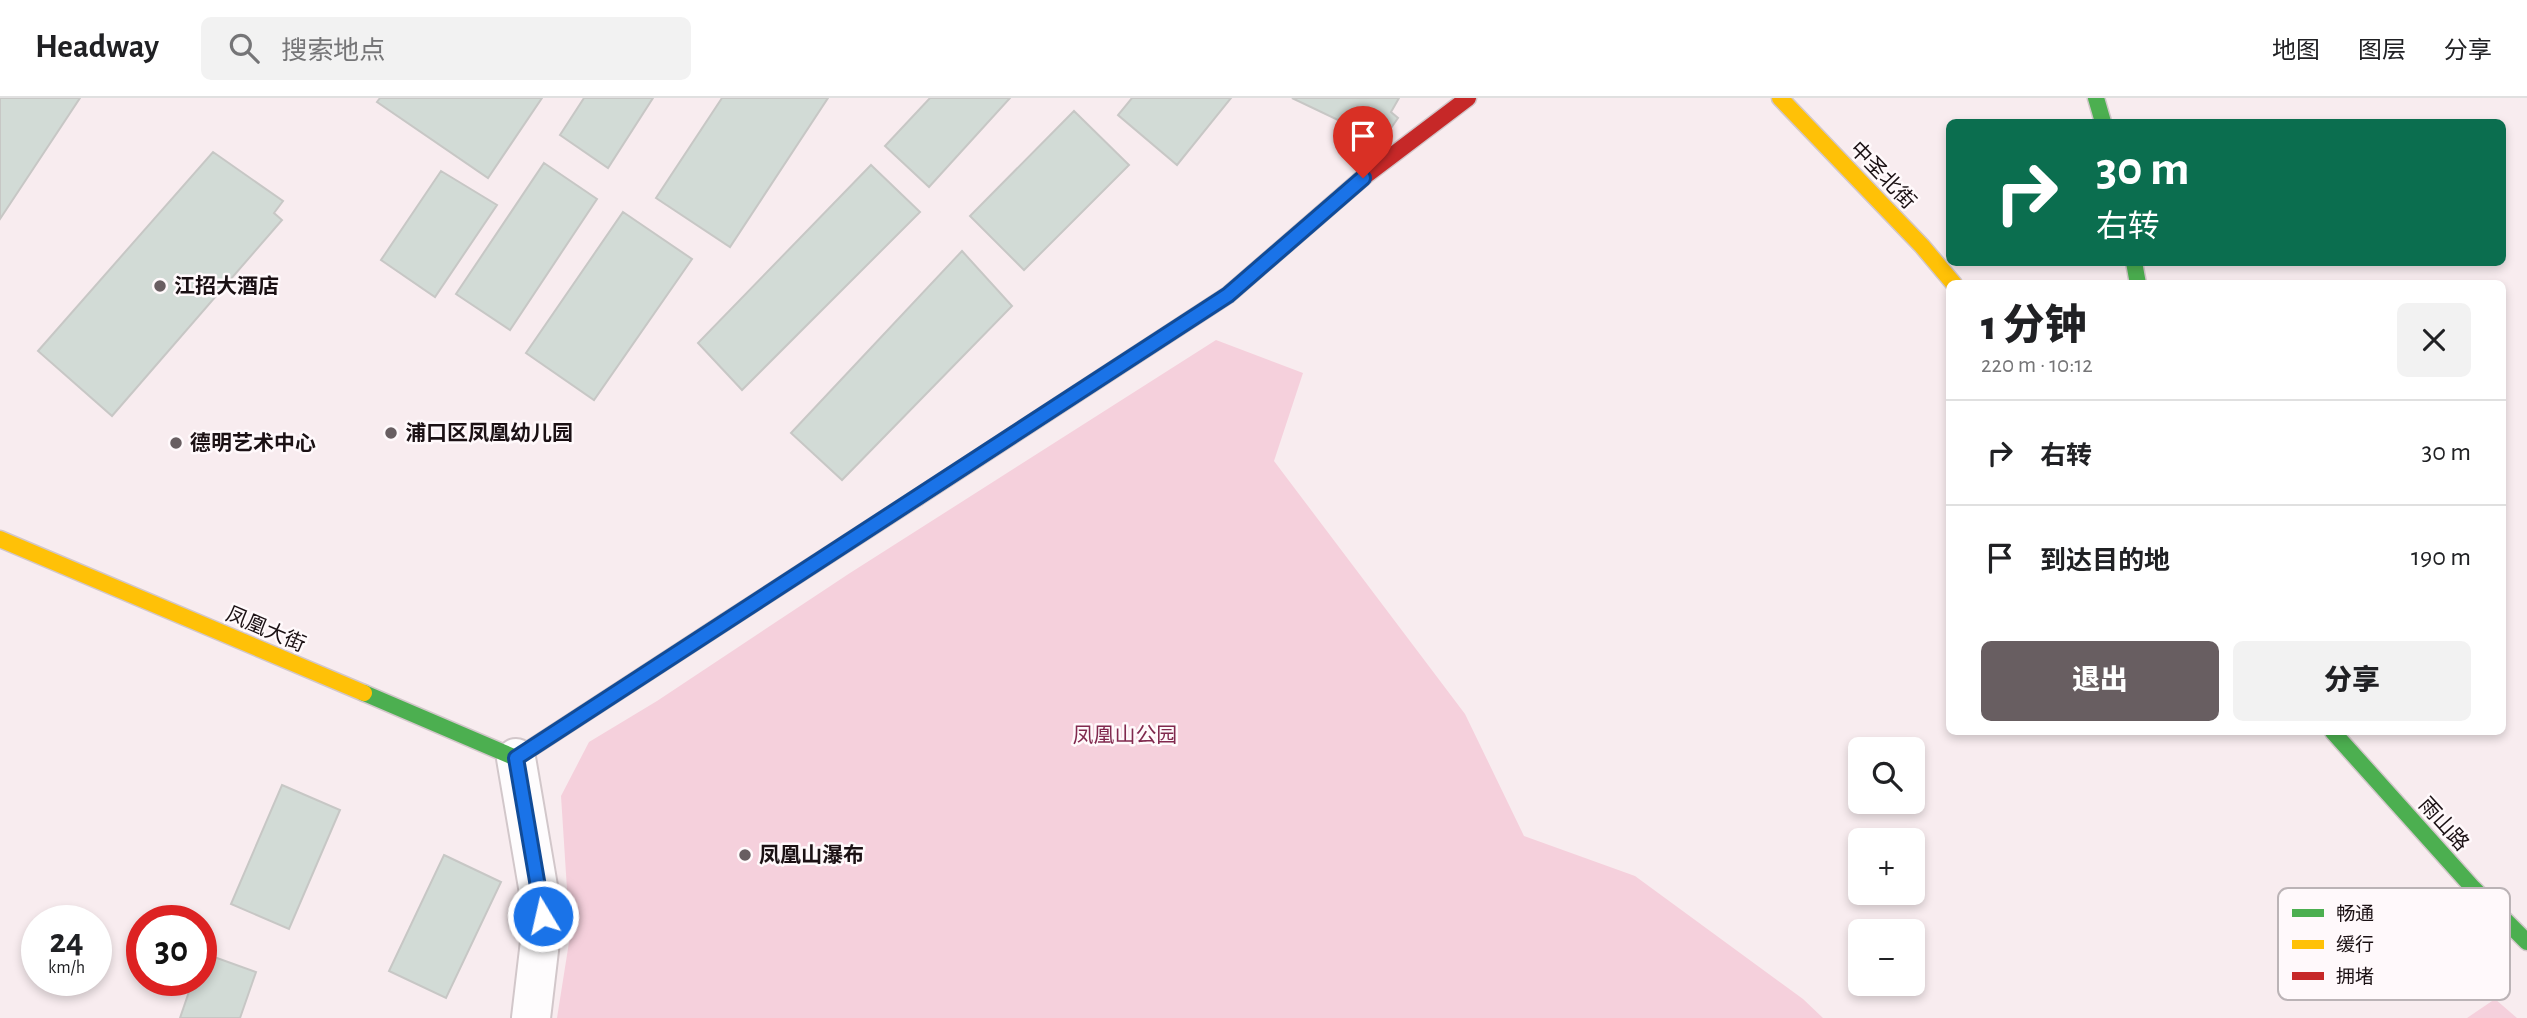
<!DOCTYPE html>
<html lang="zh">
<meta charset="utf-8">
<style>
body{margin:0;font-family:"Alegreya Sans","Noto Sans SC",sans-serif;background:#f2f2f2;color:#202124;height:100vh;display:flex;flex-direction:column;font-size:26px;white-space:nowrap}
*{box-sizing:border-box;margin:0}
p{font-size:23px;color:#757577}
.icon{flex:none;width:38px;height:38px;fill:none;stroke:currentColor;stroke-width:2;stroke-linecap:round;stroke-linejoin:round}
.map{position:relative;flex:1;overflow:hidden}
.drawer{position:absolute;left:1946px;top:182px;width:560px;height:455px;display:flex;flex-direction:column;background:#fff;border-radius:10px;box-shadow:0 4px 10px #0003}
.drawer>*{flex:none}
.banner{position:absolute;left:1946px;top:21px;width:560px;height:147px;border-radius:10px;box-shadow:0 4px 10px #0003;background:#0b6e4f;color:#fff;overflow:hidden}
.tools{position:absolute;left:1848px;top:639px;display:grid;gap:14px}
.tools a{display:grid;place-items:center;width:77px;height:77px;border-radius:10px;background:#fff;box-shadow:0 4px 10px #0003;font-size:35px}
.speed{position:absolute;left:21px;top:807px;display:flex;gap:14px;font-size:35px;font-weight:700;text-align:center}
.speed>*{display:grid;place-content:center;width:91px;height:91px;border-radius:50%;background:#fff;box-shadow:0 4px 10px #0003;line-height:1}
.speed small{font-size:18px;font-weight:400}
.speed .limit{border:10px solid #d22;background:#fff;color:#111}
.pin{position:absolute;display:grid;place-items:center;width:60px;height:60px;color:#fff;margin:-72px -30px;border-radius:50% 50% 50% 0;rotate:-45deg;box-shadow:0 0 7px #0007}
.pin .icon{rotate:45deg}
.me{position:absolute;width:77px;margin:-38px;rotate:351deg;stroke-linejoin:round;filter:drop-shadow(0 0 5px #0008)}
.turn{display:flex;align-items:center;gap:24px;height:147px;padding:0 35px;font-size:32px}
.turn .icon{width:91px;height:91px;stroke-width:2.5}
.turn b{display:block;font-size:49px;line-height:60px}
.round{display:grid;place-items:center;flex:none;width:74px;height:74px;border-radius:10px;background:#f2f2f2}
.headline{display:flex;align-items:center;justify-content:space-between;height:119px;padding:0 35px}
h1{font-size:42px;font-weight:800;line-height:52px}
.button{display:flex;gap:14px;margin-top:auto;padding:14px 35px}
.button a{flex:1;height:80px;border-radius:10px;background:#685e61;color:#fff;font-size:28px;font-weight:800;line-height:80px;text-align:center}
.button a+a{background:#f2f2f2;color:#202124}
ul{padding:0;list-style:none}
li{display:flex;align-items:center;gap:21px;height:105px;padding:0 35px;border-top:2px solid #e0e0e0}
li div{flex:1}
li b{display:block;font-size:26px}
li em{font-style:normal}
header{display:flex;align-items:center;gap:42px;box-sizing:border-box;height:98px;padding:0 35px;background:#fff;border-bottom:2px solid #e0e0e0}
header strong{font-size:33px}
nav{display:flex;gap:38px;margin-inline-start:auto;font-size:24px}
.search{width:490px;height:63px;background:#f2f2f2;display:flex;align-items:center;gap:18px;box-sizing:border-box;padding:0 24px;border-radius:10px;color:#757577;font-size:26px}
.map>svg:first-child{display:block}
</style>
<header>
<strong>Headway</strong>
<div class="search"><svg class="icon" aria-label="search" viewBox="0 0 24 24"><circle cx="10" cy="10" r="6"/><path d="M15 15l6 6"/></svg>搜索地点</div>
<nav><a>地图</a><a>图层</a><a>分享</a></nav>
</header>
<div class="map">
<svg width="2527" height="920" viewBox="0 0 2527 920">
<rect width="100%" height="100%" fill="#f8ecef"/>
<path fill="#f5d0dc" d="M1216,242L1303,275L1274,363L1465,616L1524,738L1635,778L1803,901L1823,920H557L570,838L561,698L589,644L657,603L850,475Z
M2495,901L2517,920H2467Z"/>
<path fill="#d2dbd6" stroke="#c7c7c5" stroke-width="2" d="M0,0H80L0,121Z
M380,0H542L488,80L377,4Z
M584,0H653L608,70L560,37Z
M722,0H828L730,149L656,100Z
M930,0H1010L929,89L885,48Z
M1132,0H1231L1177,67L1118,17Z
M1292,0H1399L1391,14L1398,20L1382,43Z
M1074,13L1129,67L1024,172L970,118Z
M213,54L283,103L274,115L282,122L112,318L38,253Z
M544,65L597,101L510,232L456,196Z
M871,67L920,114L742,292L698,245Z
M441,73L497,107L435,199L381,162Z
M623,114L692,161L594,302L526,255Z
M962,153L1012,208L842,382L791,335Z
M282,687L340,712L289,831L231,806Z
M444,757L501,784L446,900L389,873Z
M203,855L256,874L240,920H180L193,882H201Z"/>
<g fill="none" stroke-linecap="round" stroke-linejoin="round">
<defs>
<path id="street" d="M516,660L543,818L531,920"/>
<path id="fast" d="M2096,0L2103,24
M2134,164L2138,186
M918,399L1228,197L1365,78
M364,595L516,660L725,524
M2333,634L2473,790L2527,844"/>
<path id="slow" d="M1780,0L1922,148L1954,186
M0,441L364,595"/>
<path id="jam" d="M1365,78L1468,0
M725,524L918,399"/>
</defs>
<use href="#street" stroke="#d2c7ca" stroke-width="42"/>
<use href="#fast" stroke="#d2c7ca" stroke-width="19"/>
<use href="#slow" stroke="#d2c7ca" stroke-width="19"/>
<use href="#jam" stroke="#d2c7ca" stroke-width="19"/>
<use href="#street" stroke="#fefcfd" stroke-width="38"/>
<use href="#fast" stroke="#4caf50" stroke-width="16"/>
<use href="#slow" stroke="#ffc107" stroke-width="16"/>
<use href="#jam" stroke="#c62828" stroke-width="16"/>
</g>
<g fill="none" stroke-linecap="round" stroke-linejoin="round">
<defs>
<path id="route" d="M543,818L516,660L1228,197L1363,80"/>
</defs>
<use href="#route" stroke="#114b97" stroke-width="18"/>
<use href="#route" stroke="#1a73e8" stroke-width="12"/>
</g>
<g fill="#685e61" stroke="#fff9fb" stroke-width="2.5">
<circle cx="160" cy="188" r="7"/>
<circle cx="391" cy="335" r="7"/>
<circle cx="176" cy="345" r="7"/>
<circle cx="745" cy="757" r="7"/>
</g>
<g text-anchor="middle" stroke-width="5" stroke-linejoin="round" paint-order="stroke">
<g font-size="21" fill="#1b1114" stroke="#fff9fb">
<text transform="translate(1883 77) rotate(46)" y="7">中圣北街</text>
<text transform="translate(266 531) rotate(23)" y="7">凤凰大街</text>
<text transform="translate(2444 726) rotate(48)" y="7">雨山路</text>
</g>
<g font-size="21" font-weight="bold" fill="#1b1114" stroke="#fff9fb" text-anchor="start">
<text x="174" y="195">江招大酒店</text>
<text x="405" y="342">浦口区凤凰幼儿园</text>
<text x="190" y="352">德明艺术中心</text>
<text x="759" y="764">凤凰山瀑布</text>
</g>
<g font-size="21" fill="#80294e" stroke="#fff9fb">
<text x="1125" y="644">凤凰山公园</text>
</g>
</g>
<rect x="2278" y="790" width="232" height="112" rx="10" fill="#fff9fb" stroke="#bbb3b6" stroke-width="2"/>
<rect x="2292" y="811" width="32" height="8" fill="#4caf50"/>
<rect x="2292" y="842" width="32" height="9" fill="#ffc107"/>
<rect x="2292" y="874" width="32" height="8" fill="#c62828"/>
<g font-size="19" fill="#1b1114">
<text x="2336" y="822">畅通</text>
<text x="2336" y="853">缓行</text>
<text x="2336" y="885">拥堵</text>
</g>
</svg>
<div class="tools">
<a><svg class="icon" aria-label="search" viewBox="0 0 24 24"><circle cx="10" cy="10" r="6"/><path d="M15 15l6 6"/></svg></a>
<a>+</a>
<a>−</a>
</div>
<div class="speed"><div>24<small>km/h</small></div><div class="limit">30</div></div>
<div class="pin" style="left:1363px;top:80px;background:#d93025"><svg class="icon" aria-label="arrive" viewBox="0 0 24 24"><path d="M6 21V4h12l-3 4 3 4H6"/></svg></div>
<svg class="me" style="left:543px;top:818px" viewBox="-20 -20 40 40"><circle r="17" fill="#1a73e8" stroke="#fff" stroke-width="3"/><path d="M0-11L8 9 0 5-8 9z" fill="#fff"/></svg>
<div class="banner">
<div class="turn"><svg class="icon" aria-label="right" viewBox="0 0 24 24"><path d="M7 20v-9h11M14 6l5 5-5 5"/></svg><div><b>30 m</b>右转</div></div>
</div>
<section class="drawer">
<div class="headline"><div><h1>1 分钟</h1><p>220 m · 10:12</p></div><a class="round"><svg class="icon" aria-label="close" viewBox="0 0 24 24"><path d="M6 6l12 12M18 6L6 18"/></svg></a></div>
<ul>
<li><svg class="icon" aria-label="right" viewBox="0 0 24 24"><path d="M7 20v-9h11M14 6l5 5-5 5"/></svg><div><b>右转</b></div><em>30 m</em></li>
<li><svg class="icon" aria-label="arrive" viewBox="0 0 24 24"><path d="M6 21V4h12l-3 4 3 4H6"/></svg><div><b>到达目的地</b></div><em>190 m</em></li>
</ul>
<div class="button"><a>退出</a><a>分享</a></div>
</section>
</div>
